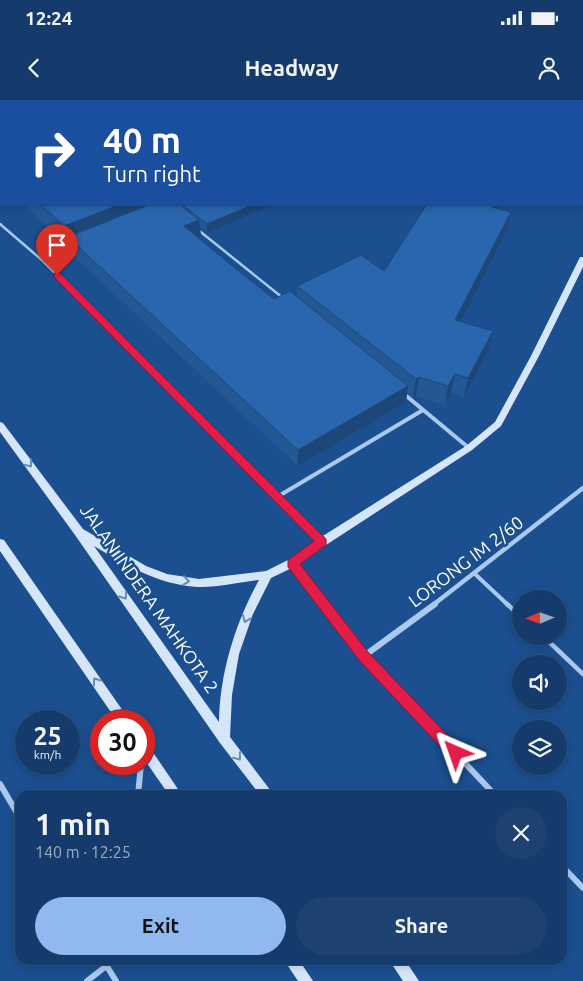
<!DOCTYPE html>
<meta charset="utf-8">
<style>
body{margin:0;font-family:Ubuntu,sans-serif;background:#1d4271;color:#f1f3f6;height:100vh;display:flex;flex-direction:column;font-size:19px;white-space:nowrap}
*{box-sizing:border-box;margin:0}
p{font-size:16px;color:#9dadc1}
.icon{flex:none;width:28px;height:28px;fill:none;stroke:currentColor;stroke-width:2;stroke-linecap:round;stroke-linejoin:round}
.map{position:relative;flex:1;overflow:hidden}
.sheet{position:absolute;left:15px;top:690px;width:552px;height:175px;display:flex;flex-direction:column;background:#143b6b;border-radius:15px;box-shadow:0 2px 8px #0003,0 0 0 1px #33557e}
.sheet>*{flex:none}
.banner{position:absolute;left:0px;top:0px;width:584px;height:105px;box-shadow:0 2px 8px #0003,0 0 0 1px #33557e;background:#1a4fa0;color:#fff;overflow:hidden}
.needle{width:32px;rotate:268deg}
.controls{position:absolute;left:512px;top:490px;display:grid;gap:10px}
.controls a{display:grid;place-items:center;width:55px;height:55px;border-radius:50%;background:#143b6b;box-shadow:0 2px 8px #0003,0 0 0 1px #33557e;font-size:25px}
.speed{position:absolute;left:15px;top:610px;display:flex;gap:10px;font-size:25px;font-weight:700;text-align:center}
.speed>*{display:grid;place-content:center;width:65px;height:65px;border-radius:50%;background:#143b6b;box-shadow:0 2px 8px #0003,0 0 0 1px #33557e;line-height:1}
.speed small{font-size:12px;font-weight:400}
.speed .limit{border:8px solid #d22;background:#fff;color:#111}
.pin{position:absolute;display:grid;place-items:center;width:42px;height:42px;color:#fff;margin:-51px -21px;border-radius:50% 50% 50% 0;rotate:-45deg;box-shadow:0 0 5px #0007}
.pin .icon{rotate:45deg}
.me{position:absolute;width:55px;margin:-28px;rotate:317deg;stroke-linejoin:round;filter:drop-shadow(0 0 4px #0008)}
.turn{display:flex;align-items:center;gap:18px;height:105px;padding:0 20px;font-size:22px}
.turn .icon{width:65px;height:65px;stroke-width:2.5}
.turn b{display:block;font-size:35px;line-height:42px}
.round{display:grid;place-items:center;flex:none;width:52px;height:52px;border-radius:26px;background:#1d4271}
.head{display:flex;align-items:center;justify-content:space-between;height:85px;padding:0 20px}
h1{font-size:30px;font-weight:700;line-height:38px}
.cta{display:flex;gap:10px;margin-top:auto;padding:10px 20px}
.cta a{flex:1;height:58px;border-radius:30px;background:#90b9f0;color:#111;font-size:20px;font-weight:700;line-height:58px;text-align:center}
.cta a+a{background:#1d4271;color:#f1f3f6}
.status{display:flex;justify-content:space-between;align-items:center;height:35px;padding:0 25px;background:#143b6b;direction:ltr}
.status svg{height:14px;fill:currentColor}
header{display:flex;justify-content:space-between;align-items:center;height:65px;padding:0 20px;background:#143b6b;font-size:22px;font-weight:700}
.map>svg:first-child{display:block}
</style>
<div class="status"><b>12:24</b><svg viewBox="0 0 49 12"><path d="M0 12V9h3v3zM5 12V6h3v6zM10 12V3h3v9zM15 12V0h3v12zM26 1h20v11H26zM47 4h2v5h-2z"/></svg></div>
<header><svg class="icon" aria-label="back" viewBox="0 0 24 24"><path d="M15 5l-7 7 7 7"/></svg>Headway<svg class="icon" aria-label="person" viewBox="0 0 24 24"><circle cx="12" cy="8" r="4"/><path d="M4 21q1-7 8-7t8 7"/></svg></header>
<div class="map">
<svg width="583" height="881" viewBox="0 0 583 881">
<rect width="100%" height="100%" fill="#1b4f8f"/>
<path fill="#2461a8" d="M176,0H455L178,1Z"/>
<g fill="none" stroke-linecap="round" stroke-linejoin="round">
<path stroke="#a9c9ee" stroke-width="2.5" d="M0,124L43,161L100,218
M197,129L283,198
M43,161L76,148"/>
<path stroke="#a9c9ee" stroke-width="4" d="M99,217L322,442
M404,294L469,348
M277,397L423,310
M475,474L508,505"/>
<path stroke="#a9c9ee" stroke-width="4.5" d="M507,504L521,517
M543,536L583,574"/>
<path stroke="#a9c9ee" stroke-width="4" d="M97,1L100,0"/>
<path stroke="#a9c9ee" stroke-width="4.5" d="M292,463L324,505
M433,505L583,388"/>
<path stroke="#a9c9ee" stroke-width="6" d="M323,504L364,556L495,695
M364,556L435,504
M0,684L20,718
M138,695L141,664
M562,766L583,788
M103,860L116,881
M87,881L114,860"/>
<path fill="#d6e6fa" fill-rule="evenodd" d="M580,157H583V167L539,256L501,326L472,350L326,445L296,466L271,478L253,514L239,554L232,595L230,637L274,695H260L220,643L75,435L0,332V322L3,323L83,429L146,466L167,474L199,479L266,471L288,460L318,439L466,346L495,322L531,256ZM94,446C128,466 157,484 197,487C215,488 241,482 259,480C235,524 220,572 219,622Z
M0,439L4,440L130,621H117L0,451Z
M144,644L148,645L182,695H169L144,659Z
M284,860H299L313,881H298Z
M389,860H405L419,881H403Z"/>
</g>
<path fill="#245895" d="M1,37V82L0,81V38Z
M23,104H272V105L207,133L200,127L201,136L197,138L274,199L297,196V186L384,171L498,108L507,130L461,222L493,231L489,250L464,297L451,293L445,305L416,296L413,298L407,294L406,302L298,366L75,157L72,146L69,147Z"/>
<path fill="#1d4779" d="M121,104H166L74,140L70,136L72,146L69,147L64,126Z
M254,104H272V105L207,133V124Z
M494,104H500L488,126L492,107Z
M511,112L507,130L452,239L455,220Z
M199,120L201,136L185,143L184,126Z
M493,231L489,250L464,297L468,278Z
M455,274L451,293L445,305L448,286Z
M419,277L416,296L413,298L416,279Z
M408,286L406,302L298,366V350Z"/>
<path fill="#2a66ad" stroke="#1d4779" d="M474,0H553V1H473Z
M1,37V67L0,66V38Z
M40,104H121L64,126Z
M151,104H179L199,120L184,126L230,164L274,199L290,191L408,286L298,350L72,141L74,140L70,136Z
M181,104H254L207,124Z
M427,104H494L492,107L511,112L455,220L493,231L468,278L455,274L448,286L419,277L416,279L297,186L361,155L384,171Z"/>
<defs><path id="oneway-chevron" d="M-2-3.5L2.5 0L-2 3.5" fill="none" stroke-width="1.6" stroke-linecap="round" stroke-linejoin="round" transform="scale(1.25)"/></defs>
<g stroke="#668bba">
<use href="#oneway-chevron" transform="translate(29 364) rotate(53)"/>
<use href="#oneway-chevron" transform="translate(186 481) rotate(8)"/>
<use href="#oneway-chevron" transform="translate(124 496) rotate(55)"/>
<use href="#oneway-chevron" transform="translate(246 519) rotate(112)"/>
<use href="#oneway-chevron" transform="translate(96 581) rotate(-125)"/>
<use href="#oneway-chevron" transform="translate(238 657) rotate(52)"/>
</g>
<path fill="#e11d48" stroke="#92132f" d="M54,173H60L326,439V445L300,464L368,552L461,649L463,653L461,658L456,660L451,658L359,560L288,467V460L314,441L54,177Z"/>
<g text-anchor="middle" stroke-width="5" stroke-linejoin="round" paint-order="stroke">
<g font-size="18" fill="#fff" stroke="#1b4f8f">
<text transform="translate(466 462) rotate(-37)" y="6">LORONG IM 2/60</text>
<text transform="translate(149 499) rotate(55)" y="6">JALAN INDERA MAHKOTA 2</text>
</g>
</g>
</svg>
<div class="controls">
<a><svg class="needle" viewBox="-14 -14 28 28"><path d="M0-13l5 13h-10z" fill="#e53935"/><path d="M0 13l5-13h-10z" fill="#9dadc1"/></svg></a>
<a><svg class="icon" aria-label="sound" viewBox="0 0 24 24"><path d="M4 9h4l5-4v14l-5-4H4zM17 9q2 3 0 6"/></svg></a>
<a><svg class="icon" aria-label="layers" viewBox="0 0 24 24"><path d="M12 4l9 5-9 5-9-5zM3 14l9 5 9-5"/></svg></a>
</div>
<div class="speed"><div>25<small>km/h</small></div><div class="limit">30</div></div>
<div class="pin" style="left:57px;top:175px;background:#d93025"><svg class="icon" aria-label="arrive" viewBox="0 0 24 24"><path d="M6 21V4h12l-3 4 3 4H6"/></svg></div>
<svg class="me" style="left:456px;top:653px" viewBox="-20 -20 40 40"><path d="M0-17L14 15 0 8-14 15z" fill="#e11d48" stroke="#fff" stroke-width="4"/></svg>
<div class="banner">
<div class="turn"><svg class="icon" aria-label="right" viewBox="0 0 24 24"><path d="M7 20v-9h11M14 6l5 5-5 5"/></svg><div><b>40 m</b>Turn right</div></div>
</div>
<section class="sheet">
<div class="head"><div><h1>1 min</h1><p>140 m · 12:25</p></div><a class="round"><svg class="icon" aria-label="close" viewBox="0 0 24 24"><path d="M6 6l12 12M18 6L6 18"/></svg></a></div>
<div class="cta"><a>Exit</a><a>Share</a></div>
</section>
</div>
